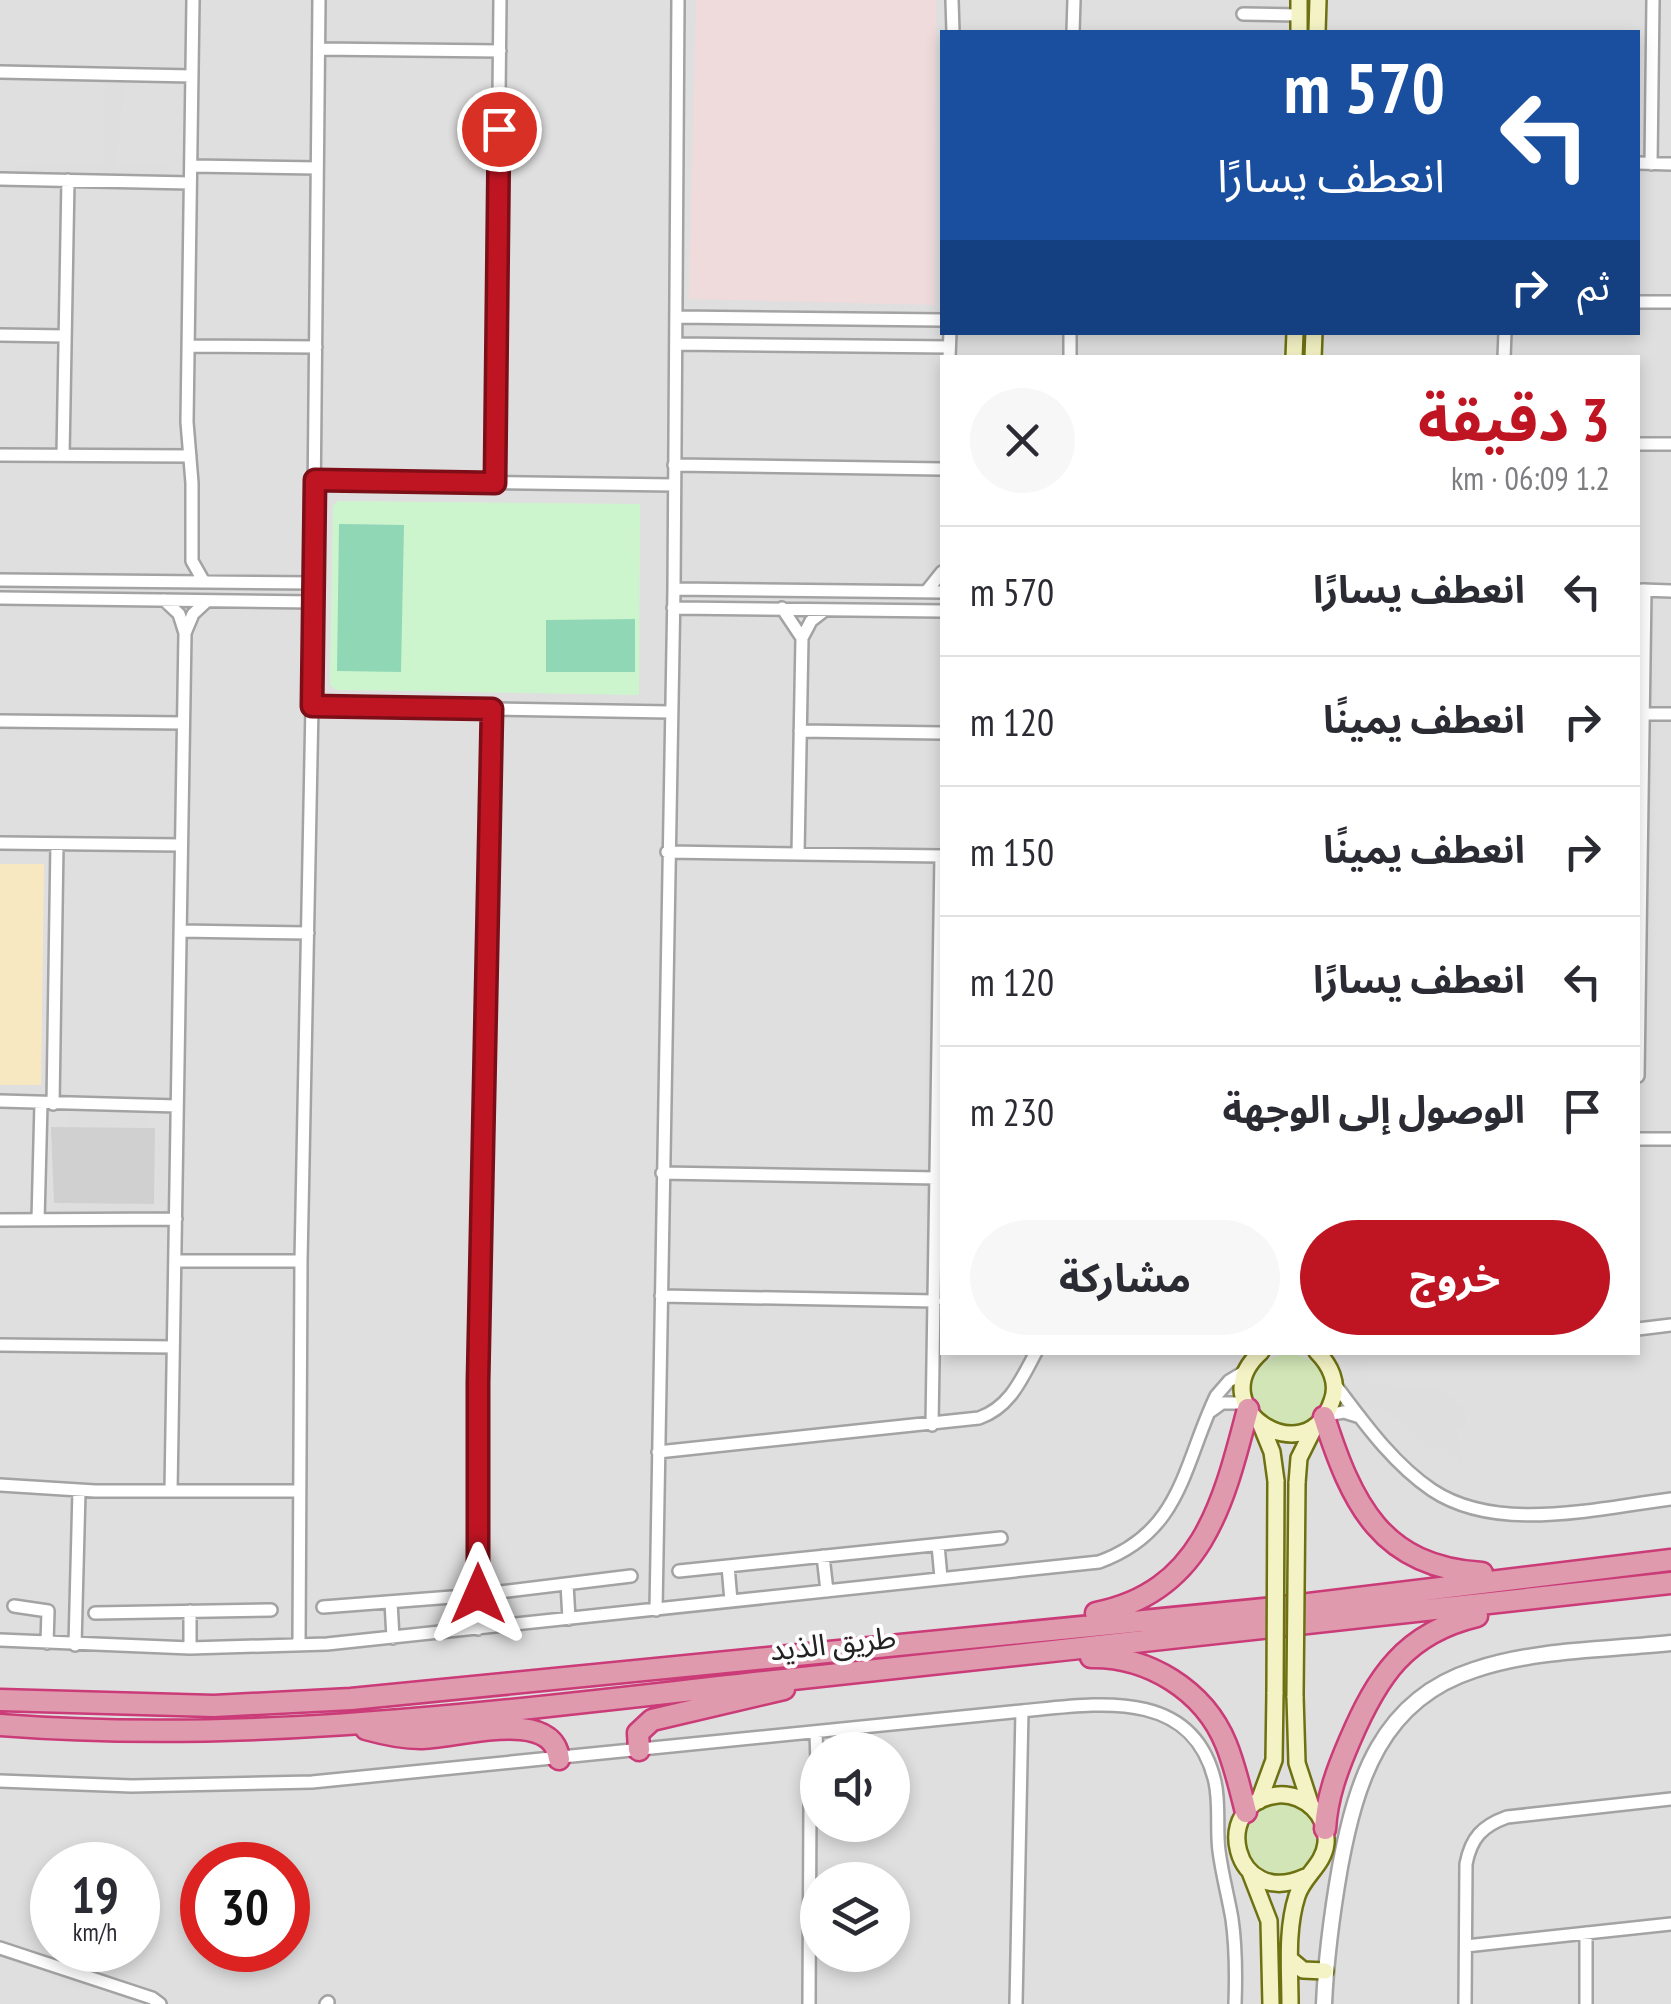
<!DOCTYPE html>
<html lang="ar">
<meta charset="utf-8">
<style>
body{margin:0;font-family:"PT Sans Narrow","Noto Sans Arabic",sans-serif;background:#f7f7f7;color:#2b2b33;direction:rtl;height:100vh;display:flex;flex-direction:column;font-size:38px;white-space:nowrap}
*{box-sizing:border-box;margin:0}
p{font-size:32px;color:#7c7c81}
.icon{flex:none;width:55px;height:55px;fill:none;stroke:currentColor;stroke-width:2;stroke-linecap:round;stroke-linejoin:round}
.map{position:relative;flex:1;overflow:hidden;direction:ltr}
.drawer{position:absolute;left:940px;top:355px;width:700px;height:1000px;display:flex;flex-direction:column;background:#fff;border-radius:0px;box-shadow:0 5px 15px #0003;direction:rtl}
.drawer>*{flex:none}
.hud{position:absolute;left:940px;top:30px;width:700px;height:305px;border-radius:0px;box-shadow:0 5px 15px #0003;direction:rtl;background:#1a4fa0;color:#fff;overflow:hidden}
.buttons{position:absolute;left:800px;top:1732px;display:grid;gap:20px}
.buttons a{display:grid;place-items:center;width:110px;height:110px;border-radius:50%;background:#fff;box-shadow:0 5px 15px #0003;font-size:50px}
.speed{position:absolute;left:30px;top:1842px;display:flex;gap:20px;font-size:50px;font-weight:700;text-align:center}
.speed>*{display:grid;place-content:center;width:130px;height:130px;border-radius:50%;background:#fff;box-shadow:0 5px 15px #0003;line-height:1}
.speed small{font-size:25px;font-weight:400}
.speed .limit{border:15px solid #d22;background:#fff;color:#111}
.pin{position:absolute;display:grid;place-items:center;width:85px;height:85px;color:#fff;margin:-42px;border:5px solid #fff;border-radius:50%;box-shadow:0 2px 10px #0007}
.me{position:absolute;width:110px;margin:-55px;rotate:0deg;stroke-linejoin:round;filter:drop-shadow(0 0 8px #0008)}
.turn{display:flex;align-items:center;gap:35px;height:210px;padding:0 30px;font-size:45px}
.turn .icon{width:130px;height:130px;stroke-width:2.5}
.turn b{display:block;font-size:70px;line-height:85px}
.then{display:flex;align-items:center;height:95px;padding:0 30px;background:#0003;gap:20px;font-size:38px}
.round{display:grid;place-items:center;flex:none;width:105px;height:105px;border-radius:52px;background:#f7f7f7}
.head{display:flex;align-items:center;justify-content:space-between;height:170px;padding:0 30px}
h1{font-size:60px;font-weight:700;line-height:75px;color:#bf1523}
.cta{display:flex;gap:20px;margin-top:auto;padding:20px 30px}
.cta a{flex:1;height:115px;border-radius:60px;background:#bf1523;color:#fff;font-size:40px;font-weight:700;line-height:115px;text-align:center}
.cta a+a{background:#f7f7f7;color:#2b2b33}
ul{padding:0;list-style:none}
li{display:flex;align-items:center;gap:30px;height:130px;padding:0 30px;border-top:2px solid #e1e1e2}
li div{flex:1}
li b{display:block;font-size:38px}
li em{font-style:normal}
.map>svg:first-child{display:block}
</style>
<div class="map">
<svg width="1671" height="2004" viewBox="0 0 1671 2004">
<rect width="100%" height="100%" fill="#f1eeea"/>
<path fill="#e0dfdf" fill-rule="evenodd" d="M0,0H1671V1572L1368,1607L1671,1575V2004H0ZM942,32H1638V332H942ZM942,358H1638V1352H942ZM818,1750H892V1825H818ZM52,1865H138V1950H52ZM202,1865H288V1950H202ZM818,1880H892V1955H818Z"/>
<path fill="#efdbdc" d="M696,0H936L935,305L689,299Z"/>
<path fill="#d0d0d0" d="M51,1127L155,1128L154,1204L54,1203Z"/>
<path fill="#d1e5b6" d="M1252 1391a37 37 0 1 1 74 0a37 37 0 1 1-74 0Z
M1246 1841a37 37 0 1 1 74 0a37 37 0 1 1-74 0Z"/>
<path fill="#f8e8c1" d="M0,864H44L41,1085H0Z"/>
<path fill="#cdf5cd" fill-rule="evenodd" d="M338,501L640,504L639,695L336,690L330,685L333,506ZM340,524L404,525L402,595Z"/>
<path fill="#90d7b6" d="M339,524L404,525L401,672L337,671Z
M635,619V672H546V620Z"/>
<path fill="#dedede" d="M29,74L165,81L125,82L116,165H167V175L16,174V166L107,165L104,164L105,82H28Z
M69,1113L148,1114V1127L69,1126Z
M158,1138H170L171,1203H159Z
M60,1203L147,1205V1218L60,1217Z
M1339,1353H1367V1385L1440,1387L1464,1410L1467,1426L1456,1427L1462,1465L1438,1444L1432,1450L1389,1412L1352,1400L1345,1386L1352,1385Z"/>
<g fill="none" stroke-linecap="round" stroke-linejoin="round">
<defs>
<path id="minor" d="M193,0L187,422L192,483V561L204,582
M952,0L953,32
M1243,14L1299,15
M1073,32L1074,0
M319,49L500,51
M0,72L192,76
M1638,163L1671,164
M1651,164L1653,0
M191,166L317,168
M0,179L190,183
M1638,302H1671
M676,317L942,320
M0,335L65,336
M676,344L949,347
M189,346L316,347
M949,358L950,332
M1070,358V332
M1504,358L1505,332
M1638,444H1671
M0,455L190,456
M63,455L68,180
M674,465L942,469
M315,480L674,485
M495,483L500,0
M0,580L314,583
M674,589L942,592
M1642,590L1671,591
M926,592L942,572
M0,598L314,602
M164,600L179,614L185,633L171,1491
M673,608L942,611
M782,608L802,638
M185,633L193,614L207,601
M312,706L670,712
M1643,714H1671
M0,721L183,723
M800,731L942,733
M0,843L181,845
M667,852L942,856
M798,854L802,638L811,621L825,610
M180,931L308,933
M1638,1076L1645,590
M0,1101L177,1106
M53,1104L57,844
M1638,1139H1671
M662,1173L937,1178
M0,1220L176,1219
M38,1220L41,1103
M175,1261H301
M661,1296L935,1301
M1638,1329L1671,1325
M0,1345L173,1347
M1334,1383C1362,1420 1392,1463 1432,1490C1498,1534 1597,1508 1671,1499
M1211,1411L1222,1403H1245
M1326,1415L1344,1412L1360,1417
M932,1425L941,856
M658,1452L979,1418C1010,1407 1021,1380 1036,1352
M0,1485L95,1491H298
M938,1545L941,1578
M823,1556L827,1591
M728,1566L731,1601
M679,1571L1001,1538
M567,1584L569,1619
M500,1592L631,1576
M391,1602L393,1638
M14,1606L48,1611L47,1643
M323,1607L452,1597
M656,1610L674,589L678,0
M95,1613L271,1610
M478,1629L479,1382L492,709
M0,1640L190,1648L327,1644L1099,1562C1182,1532 1183,1465 1216,1396L1229,1381L1247,1370
M75,1645L79,1491
M299,1645L301,1261L312,706L319,0
M190,1648V1611
M0,1781L132,1786L312,1782L1022,1711C1095,1704 1193,1686 1215,1782C1220,1805 1216,1828 1219,1851C1222,1874 1228,1896 1232,1919C1236,1947 1236,1976 1235,2004
M1586,1933V2004
M1466,1946L1671,1924
M0,1948L152,1998L160,2004
M326,2004L328,2002
M809,2004L810,1804L817,1764L816,1732
M1016,2004L1022,1711
M1465,2004L1466,1864C1471,1838 1482,1826 1507,1817L1671,1799"/>
<path id="tertiary" d="M1324,2004C1326,1958 1332,1913 1340,1867C1356,1781 1381,1700 1474,1670C1536,1649 1606,1650 1671,1643"/>
<path id="secondary" d="M1299,0V32
M1317,32L1318,0
M1294,358L1295,332
M1313,358L1314,332
M1261,1352C1199,1407 1307,1476 1332,1401C1339,1383 1330,1365 1317,1352
M1261,1425L1272,1452L1276,1481
M1297,1483L1299,1458L1315,1426
M1295,1696L1297,1763L1311,1806
M1259,1801L1274,1760L1275,1692
M1250,1872L1269,1921L1271,2004
M1291,1960L1303,1970L1325,1971
M1290,2004C1290,1969 1286,1930 1297,1896C1303,1876 1324,1865 1326,1843C1327,1830 1322,1817 1313,1808C1303,1799 1291,1794 1278,1795C1209,1802 1233,1910 1305,1877"/>
<path id="motorway" d="M1324,1417C1352,1504 1381,1567 1482,1573
M1096,1613C1203,1592 1224,1501 1248,1409
M1091,1657C1148,1656 1204,1690 1226,1744C1235,1766 1240,1789 1246,1812
M0,1700L214,1706L351,1699L1284,1607L1671,1560
M0,1725C257,1745 510,1710 765,1682C1067,1649 1369,1618 1671,1583
M366,1729C384,1734 401,1738 420,1738C456,1738 553,1706 559,1759
M639,1750L638,1733L652,1720L784,1689
M1325,1829C1327,1797 1337,1770 1350,1740C1377,1677 1405,1633 1477,1616"/>
</defs>
<use href="#minor" stroke="#a3a3a3" stroke-width="16"/>
<use href="#tertiary" stroke="#a3a3a3" stroke-width="19"/>
<use href="#secondary" stroke="#6e7111" stroke-width="20"/>
<use href="#motorway" stroke="#ca3b78" stroke-width="25"/>
<use href="#minor" stroke="#fff" stroke-width="11"/>
<use href="#tertiary" stroke="#fff" stroke-width="14"/>
<use href="#secondary" stroke="#f4f3c5" stroke-width="15"/>
<use href="#motorway" stroke="#df9aad" stroke-width="20"/>
<defs>
<path id="secondary-bridge" d="M1275,1692L1276,1481
M1295,1696L1297,1483"/>
</defs>
<use href="#secondary-bridge" stroke="#6e7111" stroke-width="20" stroke-linecap="butt"/>
<use href="#secondary-bridge" stroke="#f4f3c5" stroke-width="15"/>
</g>
<g fill="none" stroke-linecap="round" stroke-linejoin="round">
<defs>
<path id="route" d="M478,1594V1382L492,709L312,706L315,480L495,483L499,129"/>
</defs>
<use href="#route" stroke="#7c0e17" stroke-width="25"/>
<use href="#route" stroke="#bf1523" stroke-width="18"/>
</g>
<g text-anchor="middle" stroke-width="8" stroke-linejoin="round" paint-order="stroke">
<g font-size="30" fill="#222" stroke="#fff">
<text transform="translate(833 1644) rotate(-6)" y="10">طريق الذيد</text>
</g>
</g>
</svg>
<div class="buttons">
<a><svg class="icon" aria-label="sound" viewBox="0 0 24 24"><path d="M4 9h4l5-4v14l-5-4H4zM17 9q2 3 0 6"/></svg></a>
<a><svg class="icon" aria-label="layers" viewBox="0 0 24 24"><path d="M12 4l9 5-9 5-9-5zM3 14l9 5 9-5"/></svg></a>
</div>
<div class="speed"><div>19<small>km/h</small></div><div class="limit">30</div></div>
<div class="pin" style="left:499px;top:129px;background:#d93025"><svg class="icon" aria-label="arrive" viewBox="0 0 24 24"><path d="M6 21V4h12l-3 4 3 4H6"/></svg></div>
<svg class="me" style="left:478px;top:1594px" viewBox="-20 -20 40 40"><path d="M0-17L14 15 0 8-14 15z" fill="#bf1523" stroke="#fff" stroke-width="4"/></svg>
<div class="hud">
<div class="turn"><svg class="icon" aria-label="left" viewBox="0 0 24 24"><path d="M17 20v-9H6M10 6l-5 5 5 5"/></svg><div><b>570 m</b>انعطف يسارًا</div></div>
<div class="then">ثم<svg class="icon" aria-label="right" viewBox="0 0 24 24"><path d="M7 20v-9h11M14 6l5 5-5 5"/></svg></div>
</div>
<section class="drawer">
<div class="head"><div><h1>3 دقيقة</h1><p>1.2 km · 06:09</p></div><a class="round"><svg class="icon" aria-label="close" viewBox="0 0 24 24"><path d="M6 6l12 12M18 6L6 18"/></svg></a></div>
<ul>
<li><svg class="icon" aria-label="left" viewBox="0 0 24 24"><path d="M17 20v-9H6M10 6l-5 5 5 5"/></svg><div><b>انعطف يسارًا</b></div><em>570 m</em></li>
<li><svg class="icon" aria-label="right" viewBox="0 0 24 24"><path d="M7 20v-9h11M14 6l5 5-5 5"/></svg><div><b>انعطف يمينًا</b></div><em>120 m</em></li>
<li><svg class="icon" aria-label="right" viewBox="0 0 24 24"><path d="M7 20v-9h11M14 6l5 5-5 5"/></svg><div><b>انعطف يمينًا</b></div><em>150 m</em></li>
<li><svg class="icon" aria-label="left" viewBox="0 0 24 24"><path d="M17 20v-9H6M10 6l-5 5 5 5"/></svg><div><b>انعطف يسارًا</b></div><em>120 m</em></li>
<li><svg class="icon" aria-label="arrive" viewBox="0 0 24 24"><path d="M6 21V4h12l-3 4 3 4H6"/></svg><div><b>الوصول إلى الوجهة</b></div><em>230 m</em></li>
</ul>
<div class="cta"><a>خروج</a><a>مشاركة</a></div>
</section>
</div>
